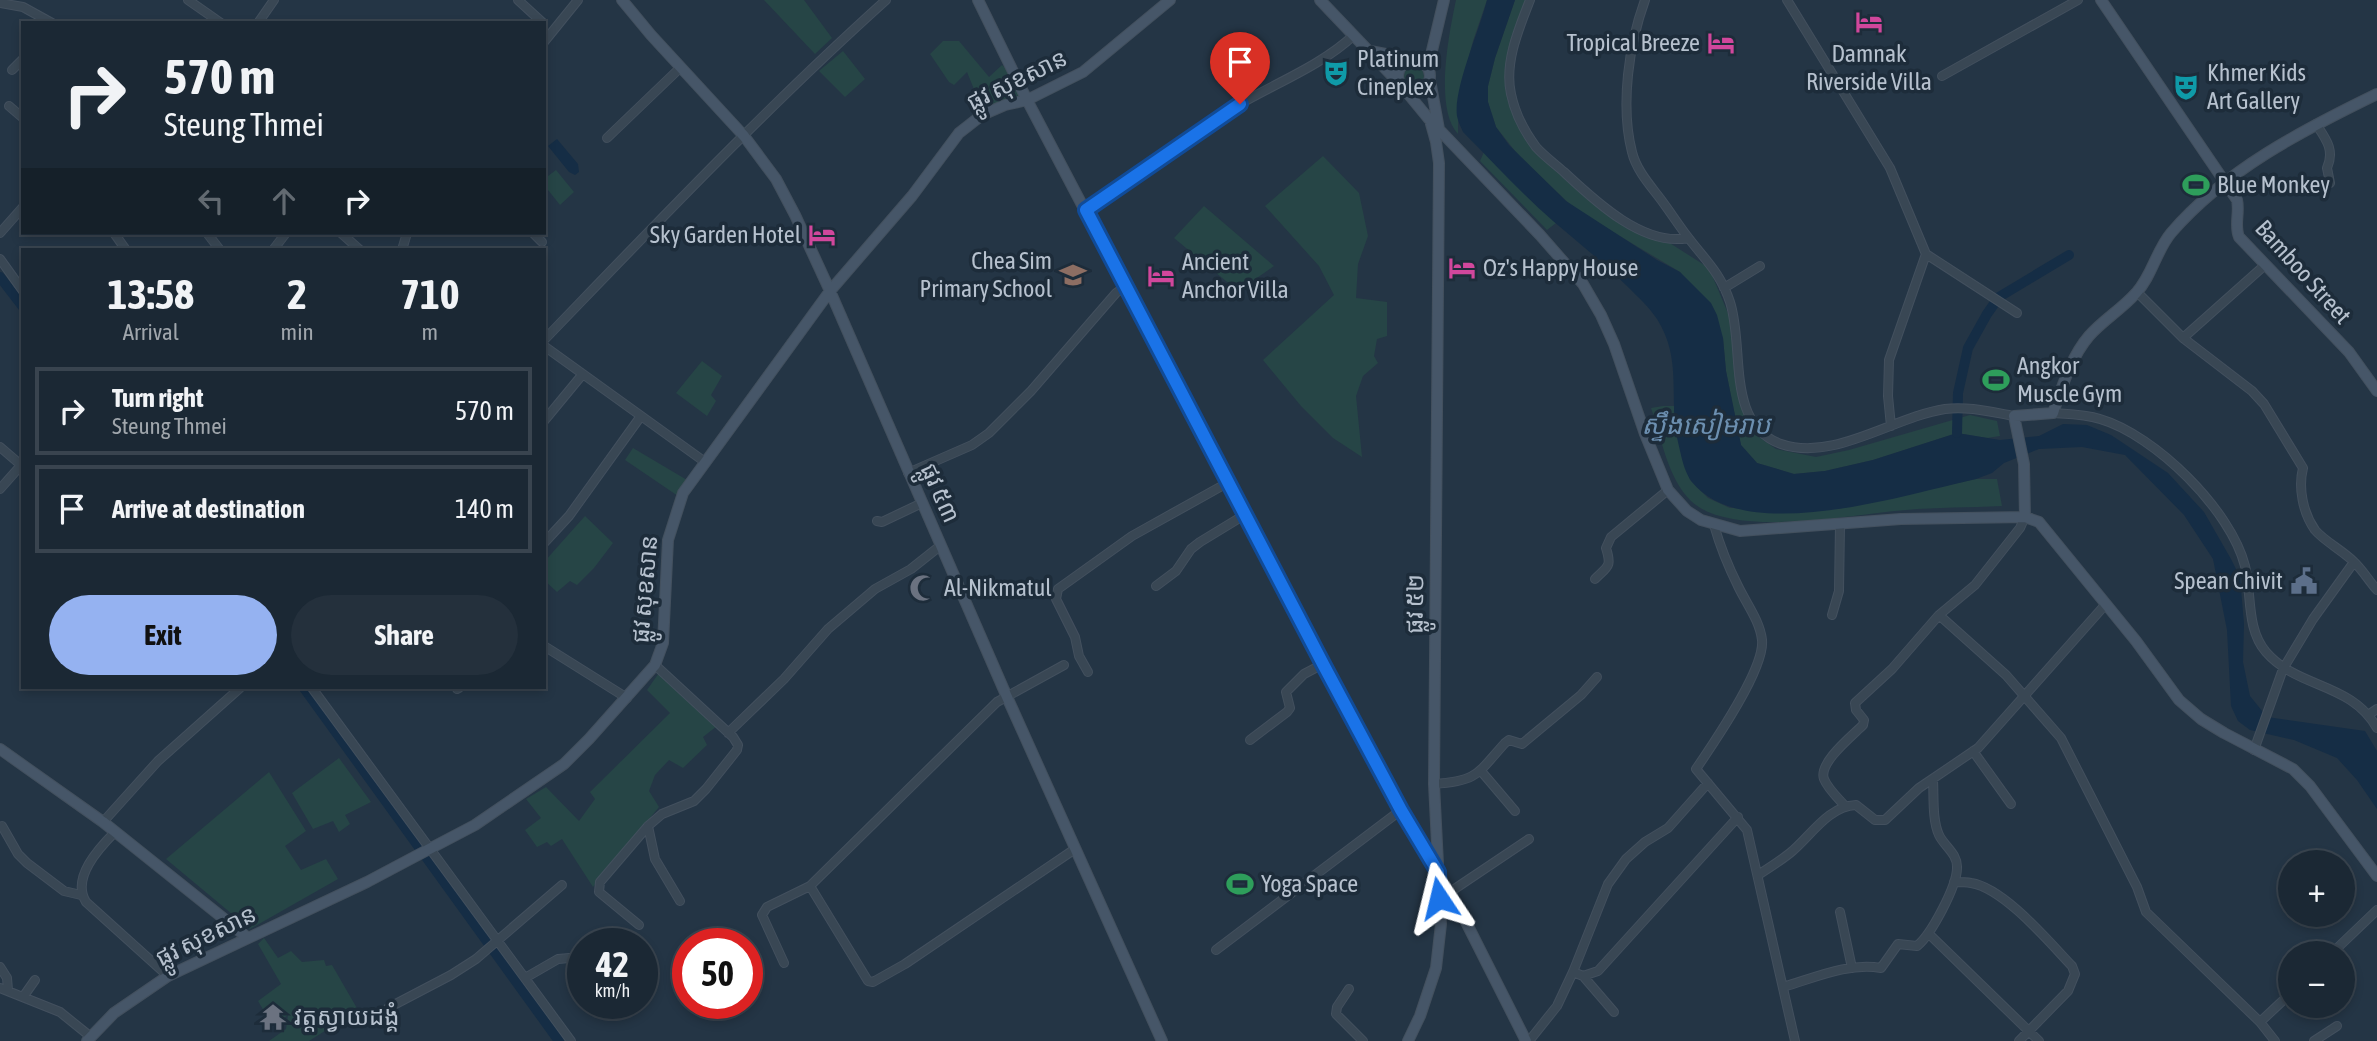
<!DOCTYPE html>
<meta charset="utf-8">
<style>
body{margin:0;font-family:"Asap Condensed","Noto Sans Khmer",sans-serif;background:#24303c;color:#f1f3f6;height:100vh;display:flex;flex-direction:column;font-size:26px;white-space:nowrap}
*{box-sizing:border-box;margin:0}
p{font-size:23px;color:#a0a6ac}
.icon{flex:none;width:38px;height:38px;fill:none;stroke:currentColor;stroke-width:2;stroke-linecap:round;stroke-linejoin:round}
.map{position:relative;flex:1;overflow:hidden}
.panel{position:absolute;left:21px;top:248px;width:525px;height:441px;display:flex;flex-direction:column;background:#1b2834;border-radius:0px;box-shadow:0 4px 10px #0003,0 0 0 2px #39444f}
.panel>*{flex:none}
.hud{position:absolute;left:21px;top:21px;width:525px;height:214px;border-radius:0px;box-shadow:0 4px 10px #0003,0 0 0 2px #39444f;background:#1b2834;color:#f1f3f6;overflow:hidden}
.fabs{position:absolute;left:2278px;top:850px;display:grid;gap:14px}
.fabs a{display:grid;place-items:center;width:77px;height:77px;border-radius:50%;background:#1b2834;box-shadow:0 4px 10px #0003,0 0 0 2px #39444f;font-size:35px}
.speed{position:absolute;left:567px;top:928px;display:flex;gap:14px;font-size:35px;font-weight:700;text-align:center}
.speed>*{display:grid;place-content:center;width:91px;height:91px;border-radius:50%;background:#1b2834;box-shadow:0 4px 10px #0003,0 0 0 2px #39444f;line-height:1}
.speed small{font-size:18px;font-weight:400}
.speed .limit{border:10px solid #d22;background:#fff;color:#111}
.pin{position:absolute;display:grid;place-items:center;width:60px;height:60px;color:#fff;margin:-72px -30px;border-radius:50% 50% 50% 0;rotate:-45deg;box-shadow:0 0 7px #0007}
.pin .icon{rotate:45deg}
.me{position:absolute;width:77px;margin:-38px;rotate:350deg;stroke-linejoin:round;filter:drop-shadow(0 0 5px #0008)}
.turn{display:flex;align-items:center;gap:24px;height:147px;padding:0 28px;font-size:32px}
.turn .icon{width:91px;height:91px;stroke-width:2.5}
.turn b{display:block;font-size:49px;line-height:60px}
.lanes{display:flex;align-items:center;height:66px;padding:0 28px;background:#0003;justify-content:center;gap:35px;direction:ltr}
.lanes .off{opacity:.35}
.eta{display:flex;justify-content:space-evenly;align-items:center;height:119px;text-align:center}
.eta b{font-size:42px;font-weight:700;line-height:49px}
.action{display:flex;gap:14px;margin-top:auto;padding:14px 28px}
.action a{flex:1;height:80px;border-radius:42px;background:#95b2f1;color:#111;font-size:28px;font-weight:700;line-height:80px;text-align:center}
.action a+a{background:#24303c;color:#f1f3f6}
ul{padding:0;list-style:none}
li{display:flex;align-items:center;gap:21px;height:88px;margin:0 14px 10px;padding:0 14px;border:4px solid #39444f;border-radius:0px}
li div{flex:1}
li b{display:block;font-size:26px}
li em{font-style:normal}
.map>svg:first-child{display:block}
</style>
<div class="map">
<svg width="2377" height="1041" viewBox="0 0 2377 1041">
<rect width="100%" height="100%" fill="#243545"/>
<path fill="#264546" d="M764,0H804L832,38L815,54Z
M1456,0H1487L1473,41L1458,99V134C1434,109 1449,33 1456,0Z
M1515,0H1527L1507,62V92L1516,122L1531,148L1592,201L1665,240L1709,268L1730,318L1742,407L1753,433L1776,449L1816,457L1849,450L1970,415L1997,421L2000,436L1987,438L1957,433L1873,460L1825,471L1794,474L1757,463L1741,445L1726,371L1723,338L1680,272L1576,210L1519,156L1496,127L1488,102V86L1495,58Z
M943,41H959L989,77L1002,65L1010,72L1020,97L1008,98L982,109L967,72L954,85L949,82L930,54Z
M843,51L865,79L845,97L819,71Z
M1404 76a10 10 0 1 1 20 0a10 10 0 1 1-20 0Z
M1484,152L1556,223L1547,230L1480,161Z
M1323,156L1359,193L1368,236L1358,264L1356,298L1387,302V336L1377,339L1374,356L1378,363L1363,376L1356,396L1362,457L1333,438L1301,406L1263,360L1334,295L1319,266L1265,206Z
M556,170L574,192L560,205L544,185V179Z
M1204,206L1274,266L1238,291L1174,238Z
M702,361L722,376L711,395L716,401L707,416L676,393Z
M1663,406H1674L1678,440L1690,480L1708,498L1730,508L1838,509L1976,479H1997L2002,506C1966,508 1930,507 1895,511C1844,516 1730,538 1691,501C1667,477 1662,439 1651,408Z
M633,448L687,480L678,496L625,460Z
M585,516L613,543L594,568L577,585L570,581L557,592L544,580V562Z
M661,670L717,726L703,737L707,745L683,768L669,760L655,775L649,791L659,807L593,887L562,839L551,846L547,842L537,847L525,830L541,818L526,799L546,787L579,821L595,799L590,792L670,713L647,690Z
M339,758L371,802L345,815L350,824L339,832L333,821L313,829L292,793Z
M269,772L306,831L285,846L301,870L326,859L338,879L250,929L166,859Z
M264,938L278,958L291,951L302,962L324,960L326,966L332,965L358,1010L309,1041H269L286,1029L288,1015L273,1026L258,1001L281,984L258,944Z"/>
<path fill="#152d45" d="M1487,0H1515L1495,58L1488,86V102L1496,127L1509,145L1566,201L1657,260L1680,272L1711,303L1717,315L1723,338L1726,371L1741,445L1757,463L1794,474L1825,471L1873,460L1957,433L2000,440L2039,436L2063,424L2087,425L2111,435L2168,473L2204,512L2231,559L2240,577L2244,624L2243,662L2250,696L2267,717L2365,731L2377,751V809L2357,780L2337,758L2294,740L2250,730L2238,721L2231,706L2227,630L2213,559L2184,515L2125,455L2082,447L2039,449L2004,463L1992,473L1976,479C1907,494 1744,547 1692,482C1684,472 1681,455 1678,442C1668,398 1683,360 1657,319C1649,307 1639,298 1629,288C1605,264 1579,243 1553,221C1521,193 1493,162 1463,132C1461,127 1458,122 1457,116C1453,89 1480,29 1487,0Z
M557,139L578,164L579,172L575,175L569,172L548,146Z"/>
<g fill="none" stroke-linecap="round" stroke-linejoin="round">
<path stroke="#152d45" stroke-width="10" d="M0,277L23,307
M1957,433L1958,393L1968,348L1987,314L1999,297L2069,255
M304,688L559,1041"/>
<defs>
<path id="street" d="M188,0L221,23
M518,0L543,23
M1530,0C1519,28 1504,63 1511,94C1515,113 1524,131 1536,147C1544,156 1555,164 1564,172C1594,200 1643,247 1688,238
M1645,0C1629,44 1620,105 1632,152C1636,169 1649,184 1659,197C1669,210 1677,223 1687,236C1705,260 1720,272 1730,302C1745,348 1725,424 1781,444C1834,462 1893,417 1945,409C1968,406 1991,412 2014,416
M1787,0L1890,168L1926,254L2017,313
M0,3L23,7L52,23
M258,23L274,0
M544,42L578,0
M12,70L23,59
M1942,76L2078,0
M9,106L23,118
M2316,124C2326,139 2335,150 2327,168L2330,183
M607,138L681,67
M1086,210C1137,174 1187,136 1240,104C1278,82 1322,65 1354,35
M0,233L23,207
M114,233L126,250
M207,233L220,250
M341,233L360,250
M533,233L542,242
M273,250L286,233
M402,250L407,233
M0,259L23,291
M1724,288L1760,266
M2137,292L2183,338L2252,391L2264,404L2303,468C2298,488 2303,513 2315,530C2323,540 2343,551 2353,561C2362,569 2369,581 2377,590
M2183,338L2265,265
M544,340C656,224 767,107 886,0
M544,346L705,462
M2053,413C2069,414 2085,414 2100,419C2155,435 2231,510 2245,566C2252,594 2246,629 2266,652C2298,689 2351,682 2377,728
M544,421L582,375
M1891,426L1888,396L1889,360L1926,254
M0,447L21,465
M908,473L972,445L989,433L1031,391L1116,293L1126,286
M0,489L23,463
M877,521L882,522L922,503
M1714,525C1720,546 1728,566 1738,586C1746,603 1760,621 1762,640C1765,669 1713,744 1696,769L1747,830L1795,1041
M544,543L569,516L641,416
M1595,579C1608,566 1612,567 1606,548L1611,537L1668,490
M1156,586L1176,571L1191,549L1200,542L1246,514
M1832,615L1839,591L1840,524
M1939,615L2006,675L2061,738L2137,887L2146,912L2260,1022L2275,1041
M544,646L627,698
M1088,672L1079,656L1075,637L1056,599L1058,589L1132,536L1229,482
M312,688L571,1041
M457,689L459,688
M2368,715L2377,709
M728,733L784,679L828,629L875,589L911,569L940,546
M1250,740L1287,712L1290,708L1286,692L1304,674L1323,664
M2254,750L2283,669L2313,619L2354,562
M1973,751L2011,804
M1481,771L1515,811
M1434,784C1478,781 1477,774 1505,743L1509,740L1522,744L1581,695L1597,677
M1845,806C1838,798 1828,789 1824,779C1818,763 1852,736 1863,725L1864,720L1856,710L1855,703L1892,669L1939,615L1975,585L2020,528L2025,517
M103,822L158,761L240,688
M2,826L18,854L27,863L64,891L81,895
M648,826L655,859L680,901
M115,832C99,848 71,878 86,902L168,976
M1758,875C1769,868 1780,861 1790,853C1810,837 1828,806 1856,805L1875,820H1885L1919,788L1978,748L2105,605
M1954,882C1960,882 1966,882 1971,883C2004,888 2049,942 2072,966L2075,974L2068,991L2019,1041
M810,886L868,981L873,982L905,964L1075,849
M1450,892L1529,839
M1840,912L1852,968
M639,925L599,892L600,882L648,826L662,814L694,801L706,789L737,750L738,745L733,737L655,665
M1929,934L2039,1041
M1216,950L1401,810
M2331,954L2377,910
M784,963L762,915L767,907L810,886L997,702L1064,665
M0,967L7,978L8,990
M1573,972L1583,976L1598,971L1738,817
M1583,976L1614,1012
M525,978L558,959L581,957
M1783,987C1814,978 1849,962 1881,968L1898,944L1917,946C1931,935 1957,886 1957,868C1958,854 1944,846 1939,835C1932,820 1934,796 1933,780
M0,988L60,1012L91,1037
M1349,989L1337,1007L1336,1014L1363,1041
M23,997L35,980
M388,1008L451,975L476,959L562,885
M2260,1022L2291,993
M1529,1041L1557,1006L1573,972L1608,884L1626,859L1645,842L1668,828L1708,783
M2314,1041L2337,1026"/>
<path id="secondary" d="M622,0L651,35L744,136L776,179L795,215L830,291L1007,697L1162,1041
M978,0L1027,100L1323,664L1401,810L1465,920L1526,1041
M1320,0L1399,83
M2101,0L2237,200C2240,212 2234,225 2239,237L2349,352L2377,391
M1370,51L1412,59
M1398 76a16 16 0 1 1 32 0a16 16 0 1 1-32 0Z
M1429,70L1430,59L1444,0
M1430,80L1439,129
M1405,90L1428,118L1540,235L1583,284L1601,315L1614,344L1645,434L1668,490L1687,511L1701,520L1740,531L1901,519L2025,517L2039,522L2136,641L2179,700L2201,719L2224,733L2293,769L2310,786L2377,876
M2025,517L2024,464L2014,416L2053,413C2062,387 2071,357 2089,336C2103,320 2122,309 2136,293C2152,276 2156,251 2171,233C2225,170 2303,130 2377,94
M0,749L103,822L248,938
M87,1041L114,1013L168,976L367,882L416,856L475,825L564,764L589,739L655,665L663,643L668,540L683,493L830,291L912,196L959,133L982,115L1005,105L1027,100L1083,72L1170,0
M1408,1041L1420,1016L1436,968L1441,924L1434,784L1439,163L1436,142L1431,124"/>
</defs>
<use href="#street" stroke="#43505e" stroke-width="10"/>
<use href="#secondary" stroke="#43505e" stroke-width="12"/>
<use href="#street" stroke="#394754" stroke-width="8"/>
<use href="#secondary" stroke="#465668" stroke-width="10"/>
</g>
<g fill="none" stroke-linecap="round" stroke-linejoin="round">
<defs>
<path id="route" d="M1240,104L1086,210L1323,664L1401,810L1438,872L1439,898"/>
</defs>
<use href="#route" stroke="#114b97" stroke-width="18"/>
<use href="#route" stroke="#1a73e8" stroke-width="12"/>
</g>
<defs>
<symbol id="hotel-bare" viewBox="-9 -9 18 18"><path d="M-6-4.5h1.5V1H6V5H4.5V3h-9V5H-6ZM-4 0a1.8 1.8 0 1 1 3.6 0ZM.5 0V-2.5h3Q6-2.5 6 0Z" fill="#d1479c" stroke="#1d2c3a" stroke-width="2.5" paint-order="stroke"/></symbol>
<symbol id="theatre-bare" viewBox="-9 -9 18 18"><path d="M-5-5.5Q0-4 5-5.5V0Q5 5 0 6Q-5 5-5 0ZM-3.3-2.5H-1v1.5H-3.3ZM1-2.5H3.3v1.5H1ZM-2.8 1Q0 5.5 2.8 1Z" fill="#0f9aa8" stroke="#1d2c3a" stroke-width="2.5" paint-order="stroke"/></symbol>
<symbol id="stadium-bare" viewBox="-9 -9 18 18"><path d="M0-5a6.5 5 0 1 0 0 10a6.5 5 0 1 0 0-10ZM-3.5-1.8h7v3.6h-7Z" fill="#2e9e5b" stroke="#1d2c3a" stroke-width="2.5" paint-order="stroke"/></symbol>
<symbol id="school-bare" viewBox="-9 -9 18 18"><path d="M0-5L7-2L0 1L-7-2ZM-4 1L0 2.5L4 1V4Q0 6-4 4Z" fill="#8d6e63" stroke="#1d2c3a" stroke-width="2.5" paint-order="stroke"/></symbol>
<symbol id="civic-bare" viewBox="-9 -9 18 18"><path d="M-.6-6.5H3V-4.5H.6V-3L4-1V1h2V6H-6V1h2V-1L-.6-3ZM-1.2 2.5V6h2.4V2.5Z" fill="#5c6f8a" stroke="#1d2c3a" stroke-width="2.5" paint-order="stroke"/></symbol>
<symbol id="mosque-bare" viewBox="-9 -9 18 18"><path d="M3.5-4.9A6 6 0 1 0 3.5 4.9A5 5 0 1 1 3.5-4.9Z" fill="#6b7280" stroke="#1d2c3a" stroke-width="2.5" paint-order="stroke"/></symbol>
<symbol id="temple-bare" viewBox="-9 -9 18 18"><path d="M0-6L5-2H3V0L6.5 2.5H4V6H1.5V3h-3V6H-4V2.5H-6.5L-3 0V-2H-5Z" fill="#6b7280" stroke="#1d2c3a" stroke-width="2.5" paint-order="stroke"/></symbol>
</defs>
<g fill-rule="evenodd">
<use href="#hotel-bare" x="1850" y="3" width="38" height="38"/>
<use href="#hotel-bare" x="1702" y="24" width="38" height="38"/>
<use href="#theatre-bare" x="1317" y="54" width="38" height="38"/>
<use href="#theatre-bare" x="2167" y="68" width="38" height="38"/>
<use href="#stadium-bare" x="2177" y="166" width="38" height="38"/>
<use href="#hotel-bare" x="803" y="216" width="38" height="38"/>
<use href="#hotel-bare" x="1443" y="249" width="38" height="38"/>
<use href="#school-bare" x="1054" y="256" width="38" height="38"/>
<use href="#hotel-bare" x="1142" y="257" width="38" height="38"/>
<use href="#stadium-bare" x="1977" y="361" width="38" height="38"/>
<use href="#civic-bare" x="2285" y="562" width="38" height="38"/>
<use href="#mosque-bare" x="904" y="569" width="38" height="38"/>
<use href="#stadium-bare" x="1221" y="865" width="38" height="38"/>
<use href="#temple-bare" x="254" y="998" width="38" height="38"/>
</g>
<g text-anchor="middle" stroke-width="7" stroke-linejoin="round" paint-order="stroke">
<g font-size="24" fill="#b6c1ce" stroke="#1d2c3a" text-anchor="start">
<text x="1700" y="51" text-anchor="end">Tropical Breeze</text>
<text x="1869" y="62" text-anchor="middle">Damnak<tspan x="1869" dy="28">Riverside Villa</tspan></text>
<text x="1357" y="67">Platinum<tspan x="1357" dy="28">Cineplex</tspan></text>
<text x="2207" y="81">Khmer Kids<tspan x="2207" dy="28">Art Gallery</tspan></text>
<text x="2217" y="193">Blue Monkey</text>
<text x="801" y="243" text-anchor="end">Sky Garden Hotel</text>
<text x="1052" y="269" text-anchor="end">Chea Sim<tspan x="1052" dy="28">Primary School</tspan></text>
<text x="1182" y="270">Ancient<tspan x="1182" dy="28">Anchor Villa</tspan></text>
<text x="1483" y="276">Oz's Happy House</text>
<text x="2017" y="374">Angkor<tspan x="2017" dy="28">Muscle Gym</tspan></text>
<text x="2283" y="589" text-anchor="end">Spean Chivit</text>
<text x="944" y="596">Al-Nikmatul</text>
<text x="1261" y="892">Yoga Space</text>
<text x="294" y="1025">វត្តស្វាយដង្គំ</text>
</g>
<g font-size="24" fill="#b6c1ce" stroke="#1d2c3a">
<text transform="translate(1017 80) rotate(-26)" y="8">ផ្លូវ សុខសាន</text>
<text transform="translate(2303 272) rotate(48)" y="8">Bamboo Street</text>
<text transform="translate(940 493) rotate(66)" y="8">ផ្លូវ ៥៣</text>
<text transform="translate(645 589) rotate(-85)" y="8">ផ្លូវ សុខសាន</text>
<text transform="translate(1415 604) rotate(-89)" y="8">ផ្លូវ ៥២</text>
<text transform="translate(206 936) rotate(-26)" y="8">ផ្លូវ សុខសាន</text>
</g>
<g font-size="26" font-style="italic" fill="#6c8fb0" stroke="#1d2c3a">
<text x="1706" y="434">ស្ទឹងសៀមរាប</text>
</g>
</g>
</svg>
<div class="fabs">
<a>+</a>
<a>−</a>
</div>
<div class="speed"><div>42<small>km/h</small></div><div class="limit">50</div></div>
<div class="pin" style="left:1240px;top:104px;background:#d93025"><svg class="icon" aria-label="arrive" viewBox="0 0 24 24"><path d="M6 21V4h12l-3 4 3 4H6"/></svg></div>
<svg class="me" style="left:1439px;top:898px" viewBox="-20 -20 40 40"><path d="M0-17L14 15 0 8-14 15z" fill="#1a73e8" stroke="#fff" stroke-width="4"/></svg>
<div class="hud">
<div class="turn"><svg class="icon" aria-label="right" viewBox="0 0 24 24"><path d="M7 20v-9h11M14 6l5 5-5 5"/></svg><div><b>570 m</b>Steung Thmei</div></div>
<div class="lanes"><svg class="icon off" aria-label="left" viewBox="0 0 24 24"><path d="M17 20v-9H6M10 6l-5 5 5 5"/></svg><svg class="icon off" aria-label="ahead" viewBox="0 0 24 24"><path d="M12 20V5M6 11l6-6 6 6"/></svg><svg class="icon" aria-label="right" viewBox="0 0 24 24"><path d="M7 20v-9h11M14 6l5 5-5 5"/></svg></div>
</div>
<section class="panel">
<div class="eta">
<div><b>13:58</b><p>Arrival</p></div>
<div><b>2</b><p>min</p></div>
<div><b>710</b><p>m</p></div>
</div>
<ul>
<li><svg class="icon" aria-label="right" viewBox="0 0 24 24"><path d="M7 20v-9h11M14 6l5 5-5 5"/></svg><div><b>Turn right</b><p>Steung Thmei</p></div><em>570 m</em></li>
<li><svg class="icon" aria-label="arrive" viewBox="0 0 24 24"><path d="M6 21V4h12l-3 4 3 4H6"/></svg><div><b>Arrive at destination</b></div><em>140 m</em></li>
</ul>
<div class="action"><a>Exit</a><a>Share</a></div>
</section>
</div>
